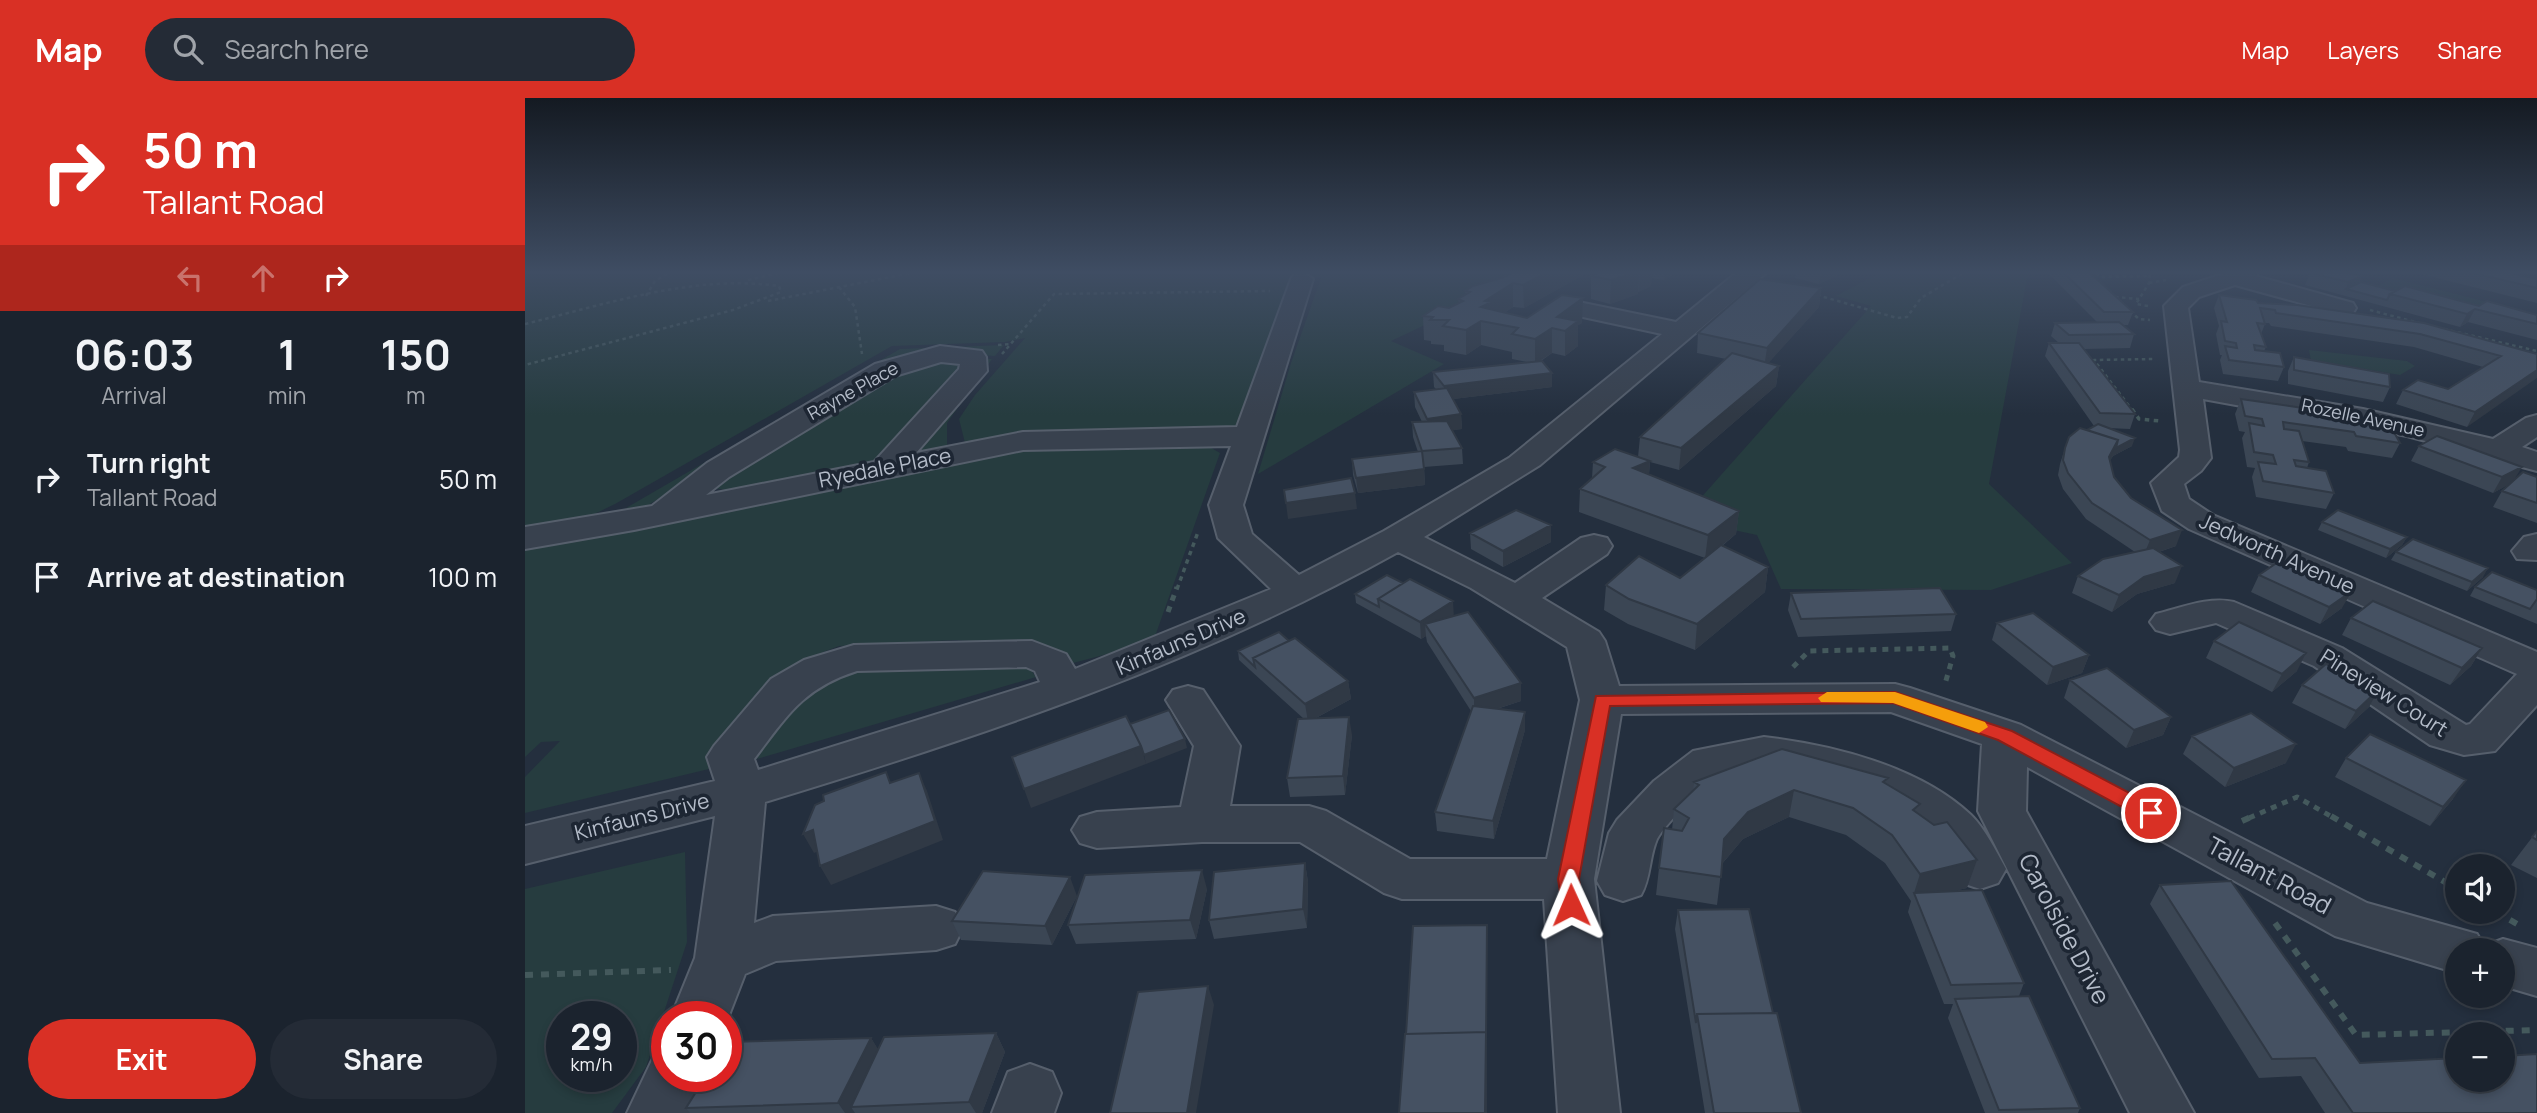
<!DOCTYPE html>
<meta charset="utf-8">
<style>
body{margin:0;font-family:Manrope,sans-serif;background:#242b36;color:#f1f3f6;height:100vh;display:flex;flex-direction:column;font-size:26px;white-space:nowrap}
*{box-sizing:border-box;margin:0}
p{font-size:23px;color:#a0a4aa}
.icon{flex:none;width:38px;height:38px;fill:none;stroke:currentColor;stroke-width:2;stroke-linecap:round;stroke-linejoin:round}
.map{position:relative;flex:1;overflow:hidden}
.panel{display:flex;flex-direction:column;background:#1b232e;width:525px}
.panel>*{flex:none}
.banner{background:#d93025;color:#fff;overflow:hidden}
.buttons{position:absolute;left:1920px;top:756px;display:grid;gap:14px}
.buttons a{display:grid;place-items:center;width:70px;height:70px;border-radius:50%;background:#1b232e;box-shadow:0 4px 10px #0003,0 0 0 2px #39404a;font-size:35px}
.speed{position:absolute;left:21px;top:903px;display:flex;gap:14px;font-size:35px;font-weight:700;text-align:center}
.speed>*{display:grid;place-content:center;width:91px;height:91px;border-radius:50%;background:#1b232e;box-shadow:0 4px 10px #0003,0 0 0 2px #39404a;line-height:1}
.speed small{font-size:18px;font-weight:400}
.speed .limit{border:10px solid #d22;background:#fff;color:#111}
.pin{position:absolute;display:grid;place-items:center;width:60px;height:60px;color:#fff;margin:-30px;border:4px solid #fff;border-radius:50%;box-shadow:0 2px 7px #0007}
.me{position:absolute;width:77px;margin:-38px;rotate:359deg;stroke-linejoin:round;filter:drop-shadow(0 0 5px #0008)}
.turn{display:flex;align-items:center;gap:24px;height:147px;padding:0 28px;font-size:32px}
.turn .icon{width:91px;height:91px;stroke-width:2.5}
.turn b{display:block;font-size:49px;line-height:60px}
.lanes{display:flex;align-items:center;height:66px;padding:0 28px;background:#0003;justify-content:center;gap:35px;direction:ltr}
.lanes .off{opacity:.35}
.eta{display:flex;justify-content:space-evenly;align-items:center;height:119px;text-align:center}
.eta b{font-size:42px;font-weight:700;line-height:49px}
.button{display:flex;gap:14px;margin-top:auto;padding:14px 28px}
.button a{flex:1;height:80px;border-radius:42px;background:#d93025;color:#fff;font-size:28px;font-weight:700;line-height:80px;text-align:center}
.button a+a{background:#242b36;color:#f1f3f6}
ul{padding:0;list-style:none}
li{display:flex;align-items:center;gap:21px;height:98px;padding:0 28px}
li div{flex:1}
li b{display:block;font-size:26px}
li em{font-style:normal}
header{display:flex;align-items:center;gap:42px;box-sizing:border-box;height:98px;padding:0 35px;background:#d93025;color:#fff}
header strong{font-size:33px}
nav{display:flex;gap:38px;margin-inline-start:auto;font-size:24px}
.search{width:490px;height:63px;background:#242b36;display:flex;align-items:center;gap:18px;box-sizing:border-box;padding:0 24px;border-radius:38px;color:#a0a4aa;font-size:26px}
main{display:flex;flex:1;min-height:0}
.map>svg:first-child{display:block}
</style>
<header>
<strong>Map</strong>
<div class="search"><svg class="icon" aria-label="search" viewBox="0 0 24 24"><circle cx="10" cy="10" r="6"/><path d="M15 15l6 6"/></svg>Search here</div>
<nav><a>Map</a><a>Layers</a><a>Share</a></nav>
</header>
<main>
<section class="panel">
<div class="banner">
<div class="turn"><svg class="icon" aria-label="right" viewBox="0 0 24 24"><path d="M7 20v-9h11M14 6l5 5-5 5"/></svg><div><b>50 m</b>Tallant Road</div></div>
<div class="lanes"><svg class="icon off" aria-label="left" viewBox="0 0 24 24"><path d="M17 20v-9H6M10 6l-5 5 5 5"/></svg><svg class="icon off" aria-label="ahead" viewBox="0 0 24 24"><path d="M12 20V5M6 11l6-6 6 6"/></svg><svg class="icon" aria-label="right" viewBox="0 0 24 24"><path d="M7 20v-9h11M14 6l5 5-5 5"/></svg></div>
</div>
<div class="eta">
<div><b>06:03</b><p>Arrival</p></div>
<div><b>1</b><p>min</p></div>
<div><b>150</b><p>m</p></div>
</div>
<ul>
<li><svg class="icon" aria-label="right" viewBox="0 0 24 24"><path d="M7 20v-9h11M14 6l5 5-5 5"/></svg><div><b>Turn right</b><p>Tallant Road</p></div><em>50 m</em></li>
<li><svg class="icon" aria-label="arrive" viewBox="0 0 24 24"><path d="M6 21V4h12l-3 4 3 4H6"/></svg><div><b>Arrive at destination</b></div><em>100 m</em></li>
</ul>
<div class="button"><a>Exit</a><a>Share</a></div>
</section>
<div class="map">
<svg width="2012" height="1015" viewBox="0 0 2012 1015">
<rect width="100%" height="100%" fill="#242f3e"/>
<path fill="#263c3f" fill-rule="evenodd" d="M0,175H1010L866,243L919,266L733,376L766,265L796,180L771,179L716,329L527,332L440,345L434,321L450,297L500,240L480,244L367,248L90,406L51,425L0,432Z
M1355,175H1503L1464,386L1547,465L1466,492L1256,491L1232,437L1157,421L1346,208L1311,198Z
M1868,180L1978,208L1961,217L1850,189Z
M479,247L470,258L429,255L395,257L258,328L118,410H101L375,251Z
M1784,252L1882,263L1890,268L1875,277L1786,262Z
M432,261L443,268L352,362L331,369L200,392L184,389L390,265Z
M453,261H467L422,325V347L385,355Z
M683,348L695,355L628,544L548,565L524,548L430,542L314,548L275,563L184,671L0,715V679L35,643L16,644L0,659V448L491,351Z
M500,564L511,579L232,661L261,591L294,571Z
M160,754L162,844L121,969L87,1015H0V791ZM37,919H96V978H37Z"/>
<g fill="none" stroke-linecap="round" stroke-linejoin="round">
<defs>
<path id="minor" d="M779,175L788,181L718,407L727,436L774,477L859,433L984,360L1137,236L1030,213L1027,208L1030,203L1039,201L1151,224L1211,175H1241L1015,367L899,439L990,485L1056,440L1069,437L1082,440L1087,448L1082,456L1017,500L1074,534L1080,543L1094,588L1370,586L1385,590L1496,627L1842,805L1952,836L1959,848L1978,841L2012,850V898L1978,888V852H1932V875L1810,838L1502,669L1501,713L1669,1015H1605L1453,713L1457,646L1366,614L1096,616L1069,781L1095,1015H1033L1019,801H877L859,795L775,744H677L572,750L555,745L547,732L555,719L572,714L656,709L669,648L641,602L648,592L663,588L678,592L715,648L705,708H784L801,713L885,761H1022L1055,602L1042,549L946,490L873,454C674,565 458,638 240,704L229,825L248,818L411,808L430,814L438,830L430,846L411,852L251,863L220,876L201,925V919H146L170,860L190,718L0,766V728L190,683L182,659L189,648L246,581L279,562L329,547L507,543L541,556L550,571L746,491L693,440L684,407L706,348L498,352L109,432L0,451V429L127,408L182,365L350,266L415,248L457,253L461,259L462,273L391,355L498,334L712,329L766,181L769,176ZM416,264L435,266L434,271L349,364L181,397L204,379L370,278ZM501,569L510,573L515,584L233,672L229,661C262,618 278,590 332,573Z
M1701,175H1733L1731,178L1828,205L1831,210L1828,215L1819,217L1710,187L1674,199L1663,210L1674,284L1838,311L1968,341L2001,320L2012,317V339L1997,349L2012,354V373L1882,338L1678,301L1686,360L1676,373L1659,386L1664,401L1688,417L2012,554V607L1970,653L1939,657L1905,647L1789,568L1691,525L1645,536L1631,532L1625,524L1631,516C1656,510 1684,498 1709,504L1817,550L1941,627L1945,626L1992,576L1664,431L1637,413L1626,385L1654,359L1655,352L1639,208L1658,189Z
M2012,436V462L1992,461L1987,453L1999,439Z
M1239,639C1307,647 1394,668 1446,717C1460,731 1471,753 1481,771L1473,785L1455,791L1437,785C1422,761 1408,736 1384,719C1344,692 1243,655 1197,678C1181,686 1140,726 1132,741C1124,759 1126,780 1116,797L1098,803L1080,797L1072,783L1084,735L1092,722L1129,683L1168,653Z
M142,953V978H181L165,1015H102L129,958Z
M505,966L527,974L536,995L529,1015H467L483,974Z"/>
</defs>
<use href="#minor" stroke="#565f6c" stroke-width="4"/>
<path stroke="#44595c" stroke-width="2.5" stroke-dasharray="3.5 3.5" stroke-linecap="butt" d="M1571,175L1576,179L1626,178
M223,182L253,175
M1624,185L1641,182
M314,189L330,209L337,256
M1292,197L1372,220L1382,219L1396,200L1438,175
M121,198L130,183L143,175
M1590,199L1614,201
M243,203L386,175
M1623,208L1611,206L1624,185L1625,175
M1845,212L1894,225
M1605,213L1614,221L1625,222
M0,226C82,206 169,176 254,188L256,194L208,212L0,267
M1919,231L2012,253
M473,247L485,246
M477,256L529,196L745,193
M1608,313L1569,262L1630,261"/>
<path stroke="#44595c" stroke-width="3.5" stroke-dasharray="4.5 4.5" stroke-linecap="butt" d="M1607,311L1614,321L1635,323
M652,491L673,434"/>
<path stroke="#44595c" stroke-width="5" stroke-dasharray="6 6" stroke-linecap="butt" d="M643,514L652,489
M1268,569L1284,553L1425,550L1428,558L1420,586
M1724,720L1772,699L1809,720"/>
<path stroke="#44595c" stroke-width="6" stroke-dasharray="8 8" stroke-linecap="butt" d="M1806,718L1932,791
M1717,723L1728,718
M1971,814L1992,826
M1750,825L1831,937L2012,932
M0,877L146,872"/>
<use href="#minor" fill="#38414e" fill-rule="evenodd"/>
</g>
<path fill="#3b4654" d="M1062,175L999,210L988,209L979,215L1002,220L1058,200L1057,225L1053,227V248L1040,258L1027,255L1016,263L1027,289L928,301L936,316L937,331L927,332L937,350L938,366L899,369L900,387L833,395L828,377L827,361L893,354L888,339L887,324H897L890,309L889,294L911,291L909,289L908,274L1002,264L987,261V254L956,247L941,257L919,253V247L906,246V243L899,242L898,218L924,210L934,205L933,201L941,197L940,193Z
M1074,175H1150L1149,176L1139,182L1127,180L1126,181V188L1113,194V196L1085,206L1066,201V178Z
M1271,175H1317L1294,186L1270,180Z
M1524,175H1565L1608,214L1603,227H1598L1609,236L1605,250L1559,251L1610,316L1605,331L1582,330L1607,348L1588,358L1585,362L1589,379L1606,400L1651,448L1634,454L1650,485L1612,496L1587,514L1547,495L1553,478L1610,454L1561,421L1538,391L1533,377L1535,366L1540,350L1562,332L1569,328L1520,258L1524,245H1534L1526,238L1530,225L1572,224L1524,176Z
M1784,175H1838L1832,177L1835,184L1870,193L2012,217V242L1943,224L1935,229L1780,187L1784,178H1783Z
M1892,175H1985L2012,181V205Z
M1296,190L1294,209L1243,265L1254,268L1251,288L1154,372L1125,364L1124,377L1214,413L1211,436L1197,448L1243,469L1240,494L1170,552L1103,526L1079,512L1081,487L1155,480L1180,460L1054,414L1055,391L1067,380L1068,364L1113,359L1115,339L1201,261L1172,255L1173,235Z
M1694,197L1733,205L2012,256L1942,329L1871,306L1878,292L1923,291L1958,269L1889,249L1746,228L1744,225H1739L1740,226L1736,236L1741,249L1739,253L1759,269L1753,283L1698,276L1695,262L1697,257H1695L1691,236L1694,228L1689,210Z
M1769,259L1865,289L1858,304L1763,286V273Z
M1716,301L1814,320L1875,345L1867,360L1823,353L1821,349L1777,343L1784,364L1782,370L1809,395L1801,411L1731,399L1727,379L1730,370L1722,369L1717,340L1720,334L1714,333L1710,316Z
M1894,348L1988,383L2012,379V425L1968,409L1977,393L1986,385L1968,395L1886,363Z
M1797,424L1882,439L1877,447L1861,460L1793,432Z
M945,435L1026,444L978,469L946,451Z
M1871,454L1958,479L1942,493L1866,462Z
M1734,477L1817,510L1795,526L1726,494Z
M1950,489L2012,492V526L1945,498Z
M1266,495L1431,516L1426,533L1273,539L1263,512Z
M830,496L928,518L996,603L972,611L1000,614V632L969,741L912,733L910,714L946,613L902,544L901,538L896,541L831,505Z
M1826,520L1957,550L1946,568L1925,587L1817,537Z
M1472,525L1564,557L1557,575L1522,587L1467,542Z
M764,543L823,583L826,601L791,620L827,637L820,697L765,699L762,680L779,621L714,562L713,553Z
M1689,543L1772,573L1747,594L1681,560Z
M1545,582L1646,619L1638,637L1601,650L1539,600Z
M1777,587L1854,591L1844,609L1820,631L1767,605Z
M1667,638L1761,665L1700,689L1658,656Z
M1821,660L1928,701L1905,728L1810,679Z
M1169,684L1361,686L1392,715L1442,790L1428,793L1499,885L1494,898L1555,1010L1553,1015H1460L1423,920L1428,906H1419L1383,814L1386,803L1360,765L1321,737L1264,719L1218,741L1197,766L1192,807L1131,797L1134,770L1147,732L1149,711L1168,693Z
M2012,733V780L1986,767Z
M780,765L783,784L782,830L689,841L684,822Z
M1635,787L1835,965L2012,1015H1800L1776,978L1734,980L1625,806Z
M682,791L671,841L551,846L543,827Z
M552,798L527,847L436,842L427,823Z
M1153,812L1248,915L1276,1015H1180L1150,831Z
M471,935L480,954L457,1015H165L161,1010L346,940L353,952Z"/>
<path fill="#303945" d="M1021,175H1062L999,210L998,187Z
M1109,175H1114L1113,196L1085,206L1086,182Z
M1115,175H1128L1126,188L1114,194Z
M1140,175H1150L1149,176L1139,182Z
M1296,175H1317L1294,186Z
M1837,178L1832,191H1821L1823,184Z
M988,185V209L967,223L956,209L960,203Z
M1296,190L1294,209L1239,270L1242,250Z
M1058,200L1057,225L1053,227V248L1040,258V233L1032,219Z
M1950,211L1943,224L1935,229L1942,216Z
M956,223V247L941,257V232Z
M1027,230V255L1010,266V241Z
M1254,268L1251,288L1154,372L1156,350Z
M2012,272V280L1942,329L1950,314Z
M1027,275V289L920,302L919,288Z
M936,316L937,331L903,336L902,321Z
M1610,340L1607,348L1588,358L1579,374L1584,359L1593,342Z
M1125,363L1123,386L1108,370Z
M1997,369L1987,385L1968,395L1977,379Z
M899,371L900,387L833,395L831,380Z
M830,395L832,411L763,421L761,405Z
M1214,413L1211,436L1180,461L1183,437Z
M1026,427V444L978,469V453Z
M1657,432L1651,448L1618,459L1625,442Z
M1882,439L1877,447L1861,460L1865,451Z
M1657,468L1650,485L1612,496L1587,514L1594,497L1619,479Z
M1243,469L1240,494L1170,552L1172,526Z
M1963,470L1958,479L1942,493L1947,484Z
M1827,493L1817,510L1795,526L1804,509Z
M928,503L929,520L900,526L901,538L896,541L895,524Z
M1957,550L1946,568L1925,587L1937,570Z
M1781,555L1772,573L1747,594L1757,576Z
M1564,557L1557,575L1522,587L1528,569Z
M823,583L826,601L783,624L780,606Z
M996,585V603L949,618V600Z
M1854,591L1844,609L1820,631L1831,613Z
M1000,614V632L969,741L968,723Z
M824,619L827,637L820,697L818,678Z
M1646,619L1638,637L1601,650L1609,632Z
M660,641L662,650L621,666L619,657Z
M1771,646L1761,665L1700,689L1709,670Z
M616,648L621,666L506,710L499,691Z
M394,675L402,693L418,742L306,787L295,768Z
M1941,682L1928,701L1905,728L1918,709Z
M1269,692L1264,719L1218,741L1195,768L1199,741L1223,714Z
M288,732L298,751L289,755L278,736Z
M1452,762L1442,790L1392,802L1389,795L1395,776Z
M780,765L783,784L782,830L778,811Z
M677,772L682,791L671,841L665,822Z
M545,779L552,798L527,847L520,828Z
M962,827V1015H960Z
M683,888L689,907L671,1015H662Z
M471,935L480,954L457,1015H451L444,1004Z
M346,940L358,959L326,1009L330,1015H320L313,1005Z"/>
<path fill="#455162" stroke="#303945" stroke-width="2" d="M987,175H1021L998,187L988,185L960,203L967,204L956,209L1002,220L1037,197L1058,200L1032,219L1053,223L1040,233L1027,230L1010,241L987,236L993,230L956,223L941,232L918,228L924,222H905L908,219L898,218L913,208L924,210L938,203L933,201L945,194L940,193L948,188L976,180Z
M1074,175H1109L1086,182L1066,178Z
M1539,175H1565L1608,214H1579Z
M1786,175H1824L1837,178L1823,184Z
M1948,175H1985L2012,181V190Z
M1235,181L1296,190L1242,250L1173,235Z
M1836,184L1870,193L1865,196L1862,202L1821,191Z
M1880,188L1954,208L1962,203L2012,217V226L1950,211L1942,216L1865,196Z
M1694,197L1731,202L1733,205L1772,207L1899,225L2012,256V272L1950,314L1878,292L1893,282L1923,291L1976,258L1895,236L1751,215L1750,212L1735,210L1740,226L1732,225L1741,249L1729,247L1730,252L1755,255L1759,269L1704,262L1700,248L1712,250L1711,245L1700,243L1696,223L1702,224Z
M1594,224L1609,236L1544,237L1530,225Z
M1524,245H1554L1610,316L1575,315Z
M1207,255L1254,268L1156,350L1115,339Z
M1769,259L1864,276L1865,289L1769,272Z
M1017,263L1027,275L919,288L908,274Z
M922,290L936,316L902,321L889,294Z
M1716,301L1812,315L1814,320L1865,327L1875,345L1831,338L1829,334L1758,324L1759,331L1774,333L1784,364L1769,362L1771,368L1801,373L1809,395L1738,383L1733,364L1751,366L1748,357L1729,354L1724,325L1739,328L1737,321L1720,318Z
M922,323L937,350L897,353L887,324Z
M1573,326L1610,340L1591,350L1593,342L1562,332Z
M1555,330L1593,342L1584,359L1589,379L1606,400L1657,432L1625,442L1567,405L1543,375L1538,362L1540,350L1544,339Z
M1912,338L1997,369L1977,379L1894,348Z
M1090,351L1125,363L1108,370L1214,413L1183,437L1055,391L1080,369L1068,364Z
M897,353L899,371L831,380L827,361Z
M1998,374L2012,379V405L1977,393Z
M826,380L830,395L761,405L759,392Z
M991,412L1026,427L978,453L945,435Z
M1813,412L1882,439L1865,451L1797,424Z
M1888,441L1963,470L1947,484L1871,454Z
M1196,447L1243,469L1172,526L1104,501L1081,487L1114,458L1155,480Z
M1628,450L1657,468L1619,479L1594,497L1553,478L1578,461Z
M1756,462L1827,493L1804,509L1734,477Z
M1967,474L2012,492V501L2005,511L1950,489Z
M862,477L878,485L853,501L854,509L830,496Z
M885,481L928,503L895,524L853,501Z
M1415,490L1431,516L1276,521L1266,495Z
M1848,503L1957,550L1937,570L1826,520Z
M943,514L996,585L949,600L900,526Z
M1508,515L1564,557L1528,569L1472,525Z
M1714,524L1781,555L1757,576L1689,543Z
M754,534L764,543L728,560L730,569L713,553Z
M770,540L823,583L780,606L728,560Z
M1801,566L1854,591L1831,613L1777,587Z
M1582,570L1646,619L1609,632L1545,582Z
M948,608L1000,614L968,723L910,714Z
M644,612L660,641L619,657L616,648L605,626Z
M1726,615L1771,646L1709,670L1667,638Z
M601,618L616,648L499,691L487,659Z
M824,619L818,678L762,680L773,621Z
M1845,636L1941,682L1918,709L1821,660Z
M1257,651L1363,680L1358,684L1395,706L1388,712L1409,727L1422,724L1452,762L1395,776L1367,737L1328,710L1269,692L1223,714L1199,741L1196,779L1134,770L1139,730L1157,733L1164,720L1149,711L1174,687L1169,684Z
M361,674L365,685L394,675L410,723L295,768L288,732L278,736L290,707L299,703L298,697Z
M2012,733V742L2007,739Z
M780,765L778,811L684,822L689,774Z
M677,772L665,822L543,827L560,777Z
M458,773L545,779L520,828L427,823Z
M1706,783L1835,965L1932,960V982H1978V958L2012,956V1015H1828L1790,960L1747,961L1635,787Z
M1457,792L1499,885L1426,887L1389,795Z
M1224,811L1248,915L1172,916L1171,925L1153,812Z
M962,827L961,942V934L881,936L888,828Z
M683,888L662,1015H585L613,894Z
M1504,898L1555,1010L1474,1012L1430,901Z
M1252,915L1276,1015H1189L1172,916Z
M961,934L960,1015H874L880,936Z
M471,935L444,1004L326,1009L359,939Z
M346,940L313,1005L161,1010L181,978H201L202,944Z"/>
<linearGradient id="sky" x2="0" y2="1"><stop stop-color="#141a22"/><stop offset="0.55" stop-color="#3f4d63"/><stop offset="1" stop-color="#3f4d63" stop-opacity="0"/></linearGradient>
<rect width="2012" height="317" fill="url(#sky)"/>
<path fill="#d93025" stroke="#8d1f18" stroke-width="2" d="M1370,594L1487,633L1633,710L1636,715L1633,721H1619L1473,642L1368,605L1085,608L1054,781L1057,807L1053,813L1046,816L1038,813L1033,781L1071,598Z"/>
<path fill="#f59e0b" d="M1302,594H1370L1460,624L1463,629L1454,635L1368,605L1296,604L1293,600Z"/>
<g text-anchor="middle" stroke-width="7" stroke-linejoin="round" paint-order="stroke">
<g font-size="18" fill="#b4bcc9" stroke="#1d2633">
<text transform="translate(328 293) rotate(-29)" y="6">Rayne Place</text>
<text transform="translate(1838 320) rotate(12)" y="6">Rozelle Avenue</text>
</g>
<g font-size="21" fill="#b4bcc9" stroke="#1d2633">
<text transform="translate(360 370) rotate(-11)" y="7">Ryedale Place</text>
<text transform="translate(1752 456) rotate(24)" y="7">Jedworth Avenue</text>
<text transform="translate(656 544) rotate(-23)" y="7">Kinfauns Drive</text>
<text transform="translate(1859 595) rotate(32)" y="7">Pineview Court</text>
<text transform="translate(117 719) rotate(-14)" y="7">Kinfauns Drive</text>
</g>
<g font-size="24" fill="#b4bcc9" stroke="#1d2633">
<text transform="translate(1744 778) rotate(28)" y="8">Tallant Road</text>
<text transform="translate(1539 831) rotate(62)" y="8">Carolside Drive</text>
</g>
</g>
</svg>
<div class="buttons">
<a><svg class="icon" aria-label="sound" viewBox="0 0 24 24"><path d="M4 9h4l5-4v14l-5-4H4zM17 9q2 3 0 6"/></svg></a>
<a>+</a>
<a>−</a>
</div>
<div class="speed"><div>29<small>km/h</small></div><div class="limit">30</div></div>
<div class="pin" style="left:1626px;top:715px;background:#d93025"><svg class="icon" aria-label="arrive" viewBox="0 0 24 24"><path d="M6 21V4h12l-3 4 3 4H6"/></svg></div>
<svg class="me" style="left:1046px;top:807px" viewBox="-20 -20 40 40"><path d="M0-17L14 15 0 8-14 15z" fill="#d93025" stroke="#fff" stroke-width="4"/></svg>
</div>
</main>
